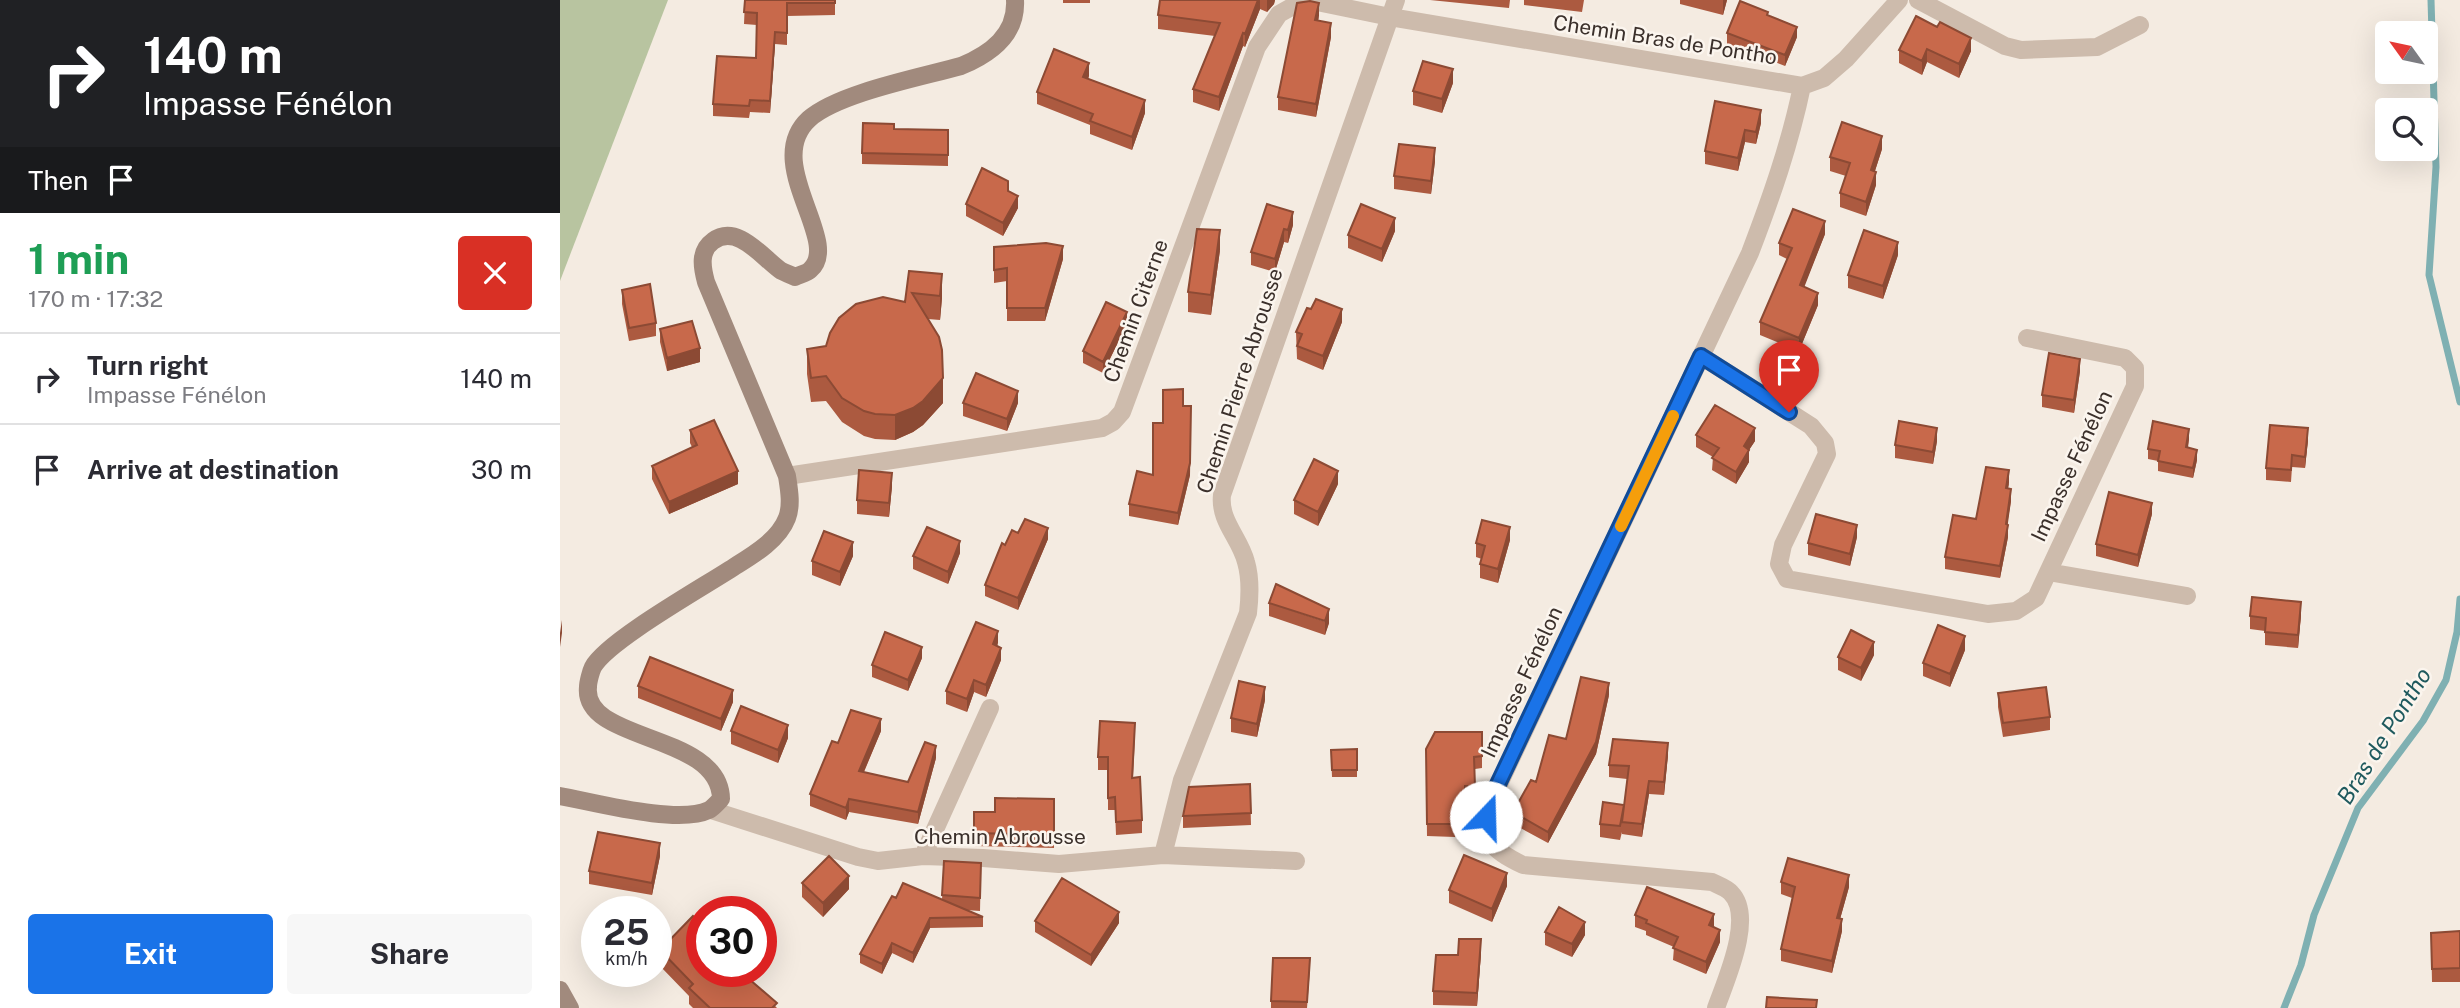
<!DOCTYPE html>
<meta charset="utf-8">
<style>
body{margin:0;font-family:"Public Sans",sans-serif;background:#f7f7f7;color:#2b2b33;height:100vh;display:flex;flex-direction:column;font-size:26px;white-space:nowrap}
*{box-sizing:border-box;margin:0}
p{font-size:23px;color:#7c7c81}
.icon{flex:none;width:38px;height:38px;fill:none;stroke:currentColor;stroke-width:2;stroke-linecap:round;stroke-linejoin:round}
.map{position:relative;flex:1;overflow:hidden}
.panel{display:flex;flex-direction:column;background:#fff;width:560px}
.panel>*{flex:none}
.hud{background:#202124;color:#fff;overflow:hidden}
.needle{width:46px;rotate:303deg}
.tools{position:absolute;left:1815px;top:21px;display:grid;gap:14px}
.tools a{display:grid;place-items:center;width:63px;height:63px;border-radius:7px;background:#fff;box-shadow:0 7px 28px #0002;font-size:35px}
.speed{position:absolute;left:21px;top:896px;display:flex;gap:14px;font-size:35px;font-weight:700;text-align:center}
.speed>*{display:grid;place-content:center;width:91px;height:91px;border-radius:50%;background:#fff;box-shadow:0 7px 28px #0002;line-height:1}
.speed small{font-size:18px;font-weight:400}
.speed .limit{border:10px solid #d22;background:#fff;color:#111}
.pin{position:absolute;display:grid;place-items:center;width:60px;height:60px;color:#fff;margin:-72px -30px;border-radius:50% 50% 50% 0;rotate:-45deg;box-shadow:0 0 7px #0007}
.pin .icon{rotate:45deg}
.me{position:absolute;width:77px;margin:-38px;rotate:21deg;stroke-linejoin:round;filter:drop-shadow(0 0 5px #0008)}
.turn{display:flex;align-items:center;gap:24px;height:147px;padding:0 28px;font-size:32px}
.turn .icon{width:91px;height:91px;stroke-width:2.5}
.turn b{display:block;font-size:49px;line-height:60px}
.then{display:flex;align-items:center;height:66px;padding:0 28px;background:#0003;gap:14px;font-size:26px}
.round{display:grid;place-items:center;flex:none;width:74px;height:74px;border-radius:7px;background:#f7f7f7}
.head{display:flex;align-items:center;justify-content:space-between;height:119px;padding:0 28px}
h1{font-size:42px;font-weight:700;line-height:52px;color:#1e9e55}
.cta{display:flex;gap:14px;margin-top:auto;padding:14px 28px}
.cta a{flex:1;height:80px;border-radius:7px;background:#1a73e8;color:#fff;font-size:28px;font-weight:700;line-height:80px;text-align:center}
.cta a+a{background:#f7f7f7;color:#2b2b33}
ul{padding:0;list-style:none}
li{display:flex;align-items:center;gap:21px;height:91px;padding:0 28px;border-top:2px solid #e1e1e2}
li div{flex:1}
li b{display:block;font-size:26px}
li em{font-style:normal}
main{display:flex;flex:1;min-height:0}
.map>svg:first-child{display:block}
</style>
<main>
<section class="panel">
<div class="hud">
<div class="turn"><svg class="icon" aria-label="right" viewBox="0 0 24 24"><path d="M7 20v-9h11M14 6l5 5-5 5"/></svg><div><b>140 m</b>Impasse Fénélon</div></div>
<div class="then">Then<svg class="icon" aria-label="arrive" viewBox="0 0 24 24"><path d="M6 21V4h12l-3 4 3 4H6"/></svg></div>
</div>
<div class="head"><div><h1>1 min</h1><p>170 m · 17:32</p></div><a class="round" style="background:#d93025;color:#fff"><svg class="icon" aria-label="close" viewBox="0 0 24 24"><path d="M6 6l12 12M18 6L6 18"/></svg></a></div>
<ul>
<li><svg class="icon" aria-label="right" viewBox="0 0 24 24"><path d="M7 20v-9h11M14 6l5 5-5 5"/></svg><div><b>Turn right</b><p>Impasse Fénélon</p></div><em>140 m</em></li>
<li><svg class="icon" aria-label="arrive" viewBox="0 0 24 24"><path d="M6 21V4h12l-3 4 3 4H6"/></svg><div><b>Arrive at destination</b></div><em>30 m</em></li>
</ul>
<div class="cta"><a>Exit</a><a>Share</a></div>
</section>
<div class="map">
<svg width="1900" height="1008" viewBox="0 0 1900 1008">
<rect width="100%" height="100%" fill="#f4ebe1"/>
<path fill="#b8c4a0" d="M0,0H108L0,281Z"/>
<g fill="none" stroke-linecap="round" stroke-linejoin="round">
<path stroke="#7fb0b2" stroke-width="7" d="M1871,0L1876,167L1869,275L1900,402
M1724,1008L1741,965L1754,915L1798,808L1863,721L1886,680L1897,632L1900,599"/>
<path stroke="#cdbbac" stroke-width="18" d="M1358,0L1445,46L1461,50L1537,47L1580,25
M1141,356L1251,426L1265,443L1267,454L1223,545L1219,564L1227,579L1428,614L1456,611L1476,598L1575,386V368L1565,358L1467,338
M227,476L542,428L553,422L562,412L697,47L719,14L737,4L757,2L830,17L1242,86L1264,78L1286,59L1339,0
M1488,572L1627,596
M151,810L298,857L318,861L363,856L423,858L499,864L603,855L736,861
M603,855L622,780L688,613C690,596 691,579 686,562C680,538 659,521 662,495L836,0
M363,856L430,708
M1156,1008C1165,982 1195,917 1171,893C1167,888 1158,885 1152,882L963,865C930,849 920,839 931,801L1190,253C1211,198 1230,144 1242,86"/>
<path stroke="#a18a7d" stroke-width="18" d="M0,796C34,802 118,825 149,810C153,808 157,803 161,799C160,732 22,743 28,687C28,682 31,671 33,667C48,640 147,585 177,565C195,554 219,539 227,518C232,505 229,489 227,476L146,282C142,267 139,251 153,241C177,223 202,257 220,270C224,273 230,274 235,277C239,275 247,273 250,270C283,242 201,163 249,119C278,93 362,77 401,66C430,54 457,35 455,0
M0,990L10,1008"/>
</g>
<path fill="#ac5a40" d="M185,0H275V15L227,16V45L215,44L210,113L190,112L189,118L153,116V104L196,58L197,25L184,24Z
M503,0H530V3H503Z
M600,0H715L714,4L707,12L700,9L685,47L683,46L659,111L633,102V89L655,36L598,29V15Z
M870,0H950L949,8Z
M964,0H1024L1022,12L964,5Z
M1120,0H1167L1163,15L1120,4Z
M1208,15L1237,37L1225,66L1167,44V33Z
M759,16L758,21L771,37L756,117L718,110V97Z
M1356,16L1411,51L1399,78L1367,62L1362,75L1339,63V50Z
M529,76L528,79L585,113L572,150L530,134V125L477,104V92Z
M893,83L882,113L853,105V91Z
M1155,101L1201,123L1196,144L1185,142L1178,171L1145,164V151Z
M388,130V166L302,164V153Z
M1322,149L1315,171L1316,185L1306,216L1280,207V193L1286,176L1270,171V157Z
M875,161L871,194L834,189V176Z
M448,191L458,208L443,236L406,216V204Z
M733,212V225L728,243L724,242L715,272L691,265V252Z
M835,231L822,262L788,248V235Z
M1265,234L1244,286L1258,305L1239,351L1200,335V322L1227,259L1219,255V243Z
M434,247L503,259L485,321H447V281L434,283Z
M660,250L651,315L628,312V292Z
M1338,255L1323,299L1288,288V275Z
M349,271L382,274V298L380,320L368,319L383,403L363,425L353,432L335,440L315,439L304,436L282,422L266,401L251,402L247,374V349L266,346L345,302Z
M62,290L96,323V336L69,341L62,304Z
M782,322L763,370L737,359L736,332Z
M567,324L543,373L523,363V351Z
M100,329L140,362L107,371L100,342Z
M1520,371L1514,413L1482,407V395Z
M403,403H458L447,431L403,416Z
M623,406L630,475L618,525L569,516V504L593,475L603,423Z
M130,430L178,484L109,514L92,479V466L132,447L130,443Z
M1136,435L1195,441L1189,450V462L1176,484L1152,470L1153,457L1136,447Z
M1629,439L1628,448L1637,460L1633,478L1598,471V461L1588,459V449Z
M1748,440L1745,468L1732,467L1731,482L1706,480V468Z
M1377,441L1373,464L1335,458V445Z
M1449,483L1448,488L1451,501L1447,525L1448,537L1440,578L1385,569V557L1416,519Z
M778,484L758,526L734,514V500Z
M332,486L329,517L297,514V500Z
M1592,514L1578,567L1536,556V544Z
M458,533L488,539L458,610L425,596V585L445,545Z
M1297,537L1290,566L1248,555V543Z
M950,540L938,583L920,578V564L922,559L916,557V543Z
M400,553L388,584L353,569V556Z
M293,556L280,586L252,575V561Z
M709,603L769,623L765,635L709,616Z
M1741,615L1738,648L1705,645V631L1690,629V616Z
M438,643L437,646L441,660L426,697L414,692L407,712L386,704V691Z
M1405,650L1390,687L1363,676V663Z
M1314,655L1301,681L1278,670V657Z
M362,658L348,691L312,677V665Z
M78,686L173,702L161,731L78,698Z
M1438,693L1490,717V730L1443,737L1438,707Z
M1049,695L1036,754L988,843L953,824V812L1006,739Z
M705,700L697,737L671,732V718Z
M171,731L228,738L218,763L171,744Z
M321,731L304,772L348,782L376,758L358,824L289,812L286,820L250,806V794L278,743Z
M922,732V768L915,769V799L905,798V822L895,823V837L867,836L866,749Z
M575,736L573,778L582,820V833L556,835L555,810H548V770H538V757Z
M797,749V777H772L771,750Z
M1108,755L1104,795L1089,794L1082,837L1062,834V832L1060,840L1040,837V824L1064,807L1067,779L1049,777V765Z
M690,784L691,825L623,828V816Z
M494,799V848L414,846V812H435Z
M100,856L92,895L29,884V871Z
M384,861L421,863L420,911L406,910L423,917V927L370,928L353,963L332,953L322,974L300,963V954L336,898L382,900Z
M1221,882L1289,887L1280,919L1282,931L1272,973L1221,961V949L1232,898L1221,894Z
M242,883L289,889L263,917L242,897Z
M947,886L932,922L889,903V890Z
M1075,915L1154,926L1160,942L1146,974L1113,960L1114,947L1086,935V931L1075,927Z
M475,921L559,923L531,966L475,932Z
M1900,931V982H1872L1871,933Z
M985,932L1025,935L1012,957L985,945Z
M100,950L190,979L217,1008H133L129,1004V996L100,966Z
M921,953L917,1006L873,1005V991L898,955Z
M750,969L747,1008H711V1001Z"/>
<path fill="#8c4a34" d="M698,0H700V9L685,47V34Z
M707,0H715L714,4L707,12Z
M1163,0H1167L1163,15Z
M759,3V16L755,34V20Z
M771,23V37L756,117V104Z
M1237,27V37L1225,66V55Z
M215,32V44L210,113V101Z
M683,33V46L659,111V97Z
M1411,38V51L1399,78V64Z
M1367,49V62L1362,75V61Z
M529,63V76L523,90V77Z
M893,69V83L882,113V99Z
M585,100V113L572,150V137Z
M1201,110V123L1196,144V132Z
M1185,130V142L1178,171V158Z
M1322,136V149L1311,183V170Z
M875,148V161L871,194V181Z
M1316,172V185L1306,216V202Z
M458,196V208L443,236V223Z
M733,212V225L728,243V230Z
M835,218V231L822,262V249Z
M1265,221V234L1240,298V285Z
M724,229V242L715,272V259Z
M660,230V250L651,315V295Z
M1338,242V255L1323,299V286Z
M503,246V259L485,321V308Z
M382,274V298L380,320V296Z
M1258,293V305L1239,351V338Z
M782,309V322L763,370V356Z
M567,312V324L543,373V362Z
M140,348V362L107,371V358Z
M1520,359V371L1514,413V400Z
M383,378V403L363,425L353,432L335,440V415Z
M458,391V403L447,431V419Z
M631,419L630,475L618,525V513Z
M1195,428V441L1189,450V462L1176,484V472L1184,446Z
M1377,428V441L1373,464V452Z
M1748,428V440L1745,468V457Z
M1629,429V439L1626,457V447Z
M1637,450V460L1633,478V468Z
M1449,470V483L1446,500V488Z
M178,471V484L109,514V502Z
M778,471V484L758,526V512Z
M332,473V486L329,517V503Z
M1451,489V501L1446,537V524Z
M1592,503V514L1578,567V555Z
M1297,525V537L1290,566V554Z
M1448,525V537L1440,578V566Z
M950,527V540L938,583V569Z
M488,528V539L458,610V598Z
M400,541V553L388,584V572Z
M293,542V556L280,586V572Z
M1741,602V615L1738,648V635Z
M769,609V623L765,635V621Z
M2,620V633L0,647V633Z
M438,631V643L433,657V644Z
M1405,636V650L1390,687V674Z
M1314,642V655L1301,681V668Z
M362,647V658L348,691V680Z
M441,648V660L426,697V685Z
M414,680V692L407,712V699Z
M1049,683V695L1036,754L988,843V832Z
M705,687V700L697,737V724Z
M173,690V702L161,731V719Z
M321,719V731L299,783V771Z
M228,725V738L218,763V750Z
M1108,743V755L1104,795V782Z
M376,746V758L358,824V812Z
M1089,781V794L1082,837V824Z
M289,799V812L286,820V808Z
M100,843V856L92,895V883Z
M947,873V886L932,922V909Z
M1289,875V887L1277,930V918Z
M289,876V889L263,917V903Z
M559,912V923L531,966V955Z
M1154,914V926L1149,938V925Z
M370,918V928L353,963V953Z
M1282,919V931L1272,973V961Z
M1025,922V935L1012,957V944Z
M1160,930V942L1146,974V962Z
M212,939V955L201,967V951Z
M921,939V953L917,1006V993Z
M332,943V953L322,974V964Z
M183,971H197L182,988V973Z"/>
<path fill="#c8694b" stroke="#8c4a34" stroke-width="2" d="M185,0H275V3H227V33L215,32L210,101L190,100L189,106L153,104L157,56L196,58L197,13L184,12Z
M600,0H698L685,34L683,33L659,97L633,89L660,23L598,15Z
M750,1L759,3L755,20L771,23L756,104L718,97L737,3Z
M1180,1L1208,12L1207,15L1237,27L1225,55L1167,33Z
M1356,16L1377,27L1380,22L1411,38L1399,64L1367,49L1362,61L1339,50Z
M494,49L529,63L523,77L585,100L572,137L530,121L533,114L477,92Z
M863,61L893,69L882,99L853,91Z
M1155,101L1201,110L1196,132L1185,130L1178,158L1145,151Z
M1282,122L1322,136L1311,170L1316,172L1306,202L1280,193L1290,163L1270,157Z
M303,123L334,124V129L388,130V155L302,153Z
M839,144L875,148L871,181L834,176Z
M422,168L448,181V191L458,196L443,223L406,204Z
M707,204L733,212L728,230L724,229L715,259L691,252Z
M801,204L835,218L822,249L788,235Z
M1233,209L1265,221L1240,285L1258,293L1239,338L1200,322L1232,248L1219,243Z
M637,229L660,230L651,295L628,292Z
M1304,230L1338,242L1323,286L1288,275Z
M486,243L503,246L485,308H447V268L434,270V247Z
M349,271L382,274L380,296L352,293L379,337L382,350L383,378L363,401L353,408L335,415L315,414L304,411L282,398L266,376L251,378L247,349L266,346L270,333L279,318L296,304L323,297L345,302Z
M90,284L96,323L69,328L62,290Z
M756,299L782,309L763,356L737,346L742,334L736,332L747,308L751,309Z
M546,302L567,312L543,362L523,351Z
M132,321L140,348L107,358L100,329Z
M1489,353L1520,359L1514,400L1482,395Z
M416,373L458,391L447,419L403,403Z
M623,389V406H631L630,463L618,513L569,504L577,471L593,475V423H603V390Z
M1155,405L1195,428L1184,446L1189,450L1176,472L1152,458L1159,448L1136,435Z
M154,420L178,471L109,502L92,466L137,445L130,430Z
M1339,421L1377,428L1373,452L1335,445Z
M1593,421L1629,429L1626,447L1637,450L1633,468L1598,461L1600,451L1588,449Z
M1710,425L1748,428L1745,457L1732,455L1731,470L1706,468Z
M754,459L778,471L758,512L734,500Z
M1426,467L1449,470L1446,488L1451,489L1446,524L1448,525L1440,566L1385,557L1393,515L1416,519Z
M299,470L332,473L329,503L297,500Z
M1549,492L1592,503L1578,555L1536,544Z
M1256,514L1297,525L1290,554L1248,543Z
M465,519L488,528L458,598L425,585L442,543L445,545L452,530L458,533Z
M922,520L950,527L938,569L920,564L925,546L916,543Z
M367,527L400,541L388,572L353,556Z
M264,531L293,542L280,572L252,561Z
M716,584L769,609L765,621L709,603Z
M1692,597L1741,602L1738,635L1705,632L1706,618L1690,616Z
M416,622L438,631L433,644L441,648L426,685L414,680L407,699L386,691Z
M1378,625L1405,636L1390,674L1363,663Z
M1291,630L1314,642L1301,668L1278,657Z
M325,632L362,647L348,680L312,665Z
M90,657L173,690L161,719L78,686Z
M1021,677L1049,683L1036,742L988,832L953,812L971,780L976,782L989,735L1006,739Z
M679,681L705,687L697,724L671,718Z
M1486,687L1490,717L1443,723L1438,693Z
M181,706L228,725L218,750L171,731Z
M291,710L321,719L299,771L348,782L365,742L376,746L358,812L289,799L286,808L250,794L272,741L278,743Z
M540,721L575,723L572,778L580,777L582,820L556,822L555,797L548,798V757H538Z
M875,732H922V756L914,757L915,787L905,786V810H895V824H867L866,749Z
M1053,739L1108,743L1104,782L1089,781L1082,824L1062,822L1069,766L1049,765Z
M797,749V770H772L771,750Z
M690,784L691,813L623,816L629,787Z
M435,798L494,799V835L414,833V812H435Z
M1043,802L1064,805L1060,826L1040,824Z
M38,832L100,843L92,883L29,871Z
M904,855L947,873L932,909L889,890Z
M269,856L289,876L263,903L242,883Z
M1228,858L1289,875L1277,918L1282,919L1272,961L1221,949L1235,887L1221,882Z
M384,861L421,863L420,898L382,895Z
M502,878L559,912L531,955L475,921Z
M343,883L423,917L370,918L353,953L332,943L322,964L300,954L332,896L336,898Z
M1087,887L1154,914L1149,925L1160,930L1146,962L1113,948L1118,937L1086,923L1087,920L1075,915Z
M173,906L180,912H168Z
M999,907L1025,922L1012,944L985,932Z
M133,916L142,924V971H183L182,973L217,1003L212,1008H150L129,988L133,984L100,950Z
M201,930L212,939L201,951Z
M1900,931V968L1872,969L1871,933Z
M899,939H921L917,993L873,991L876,955H898Z
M713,958H750L747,1002L711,1001Z
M1207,997L1257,1000L1256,1008H1206Z"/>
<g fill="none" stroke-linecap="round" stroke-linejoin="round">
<defs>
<path id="route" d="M926,817L930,801L1141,356L1229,412"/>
</defs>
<use href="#route" stroke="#114b97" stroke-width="18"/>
<use href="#route" stroke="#1a73e8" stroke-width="12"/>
<path stroke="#f59e0b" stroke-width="12" d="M1061,526L1113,416"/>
</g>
<g text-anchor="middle" stroke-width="5" stroke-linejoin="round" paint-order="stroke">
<g font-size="21" fill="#3b302b" stroke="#fbf5ee">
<text transform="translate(1105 40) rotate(9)" y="7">Chemin Bras de Pontho</text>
<text transform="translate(576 311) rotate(-70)" y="7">Chemin Citerne</text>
<text transform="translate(680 381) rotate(-72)" y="7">Chemin Pierre Abrousse</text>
<text transform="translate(1512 466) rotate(-65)" y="7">Impasse Fénélon</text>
<text transform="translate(962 682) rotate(-65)" y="7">Impasse Fénélon</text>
<text x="440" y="844">Chemin Abrousse</text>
</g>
<g font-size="23" font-style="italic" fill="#1f5a5e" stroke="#fbf5ee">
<text transform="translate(1824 736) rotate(-58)" y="8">Bras de Pontho</text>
</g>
</g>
</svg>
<div class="tools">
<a><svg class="needle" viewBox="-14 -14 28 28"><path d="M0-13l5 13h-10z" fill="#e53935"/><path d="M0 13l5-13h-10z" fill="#7c7c81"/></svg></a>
<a><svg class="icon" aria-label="search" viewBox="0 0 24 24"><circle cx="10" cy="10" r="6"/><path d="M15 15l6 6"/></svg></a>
</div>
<div class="speed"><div>25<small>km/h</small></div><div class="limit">30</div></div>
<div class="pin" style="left:1229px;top:412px;background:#d93025"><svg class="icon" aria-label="arrive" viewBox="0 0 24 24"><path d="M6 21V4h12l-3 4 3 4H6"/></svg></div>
<svg class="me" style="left:926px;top:817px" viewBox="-20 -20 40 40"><circle r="19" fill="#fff"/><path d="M0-13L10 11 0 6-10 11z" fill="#1a73e8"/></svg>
</div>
</main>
